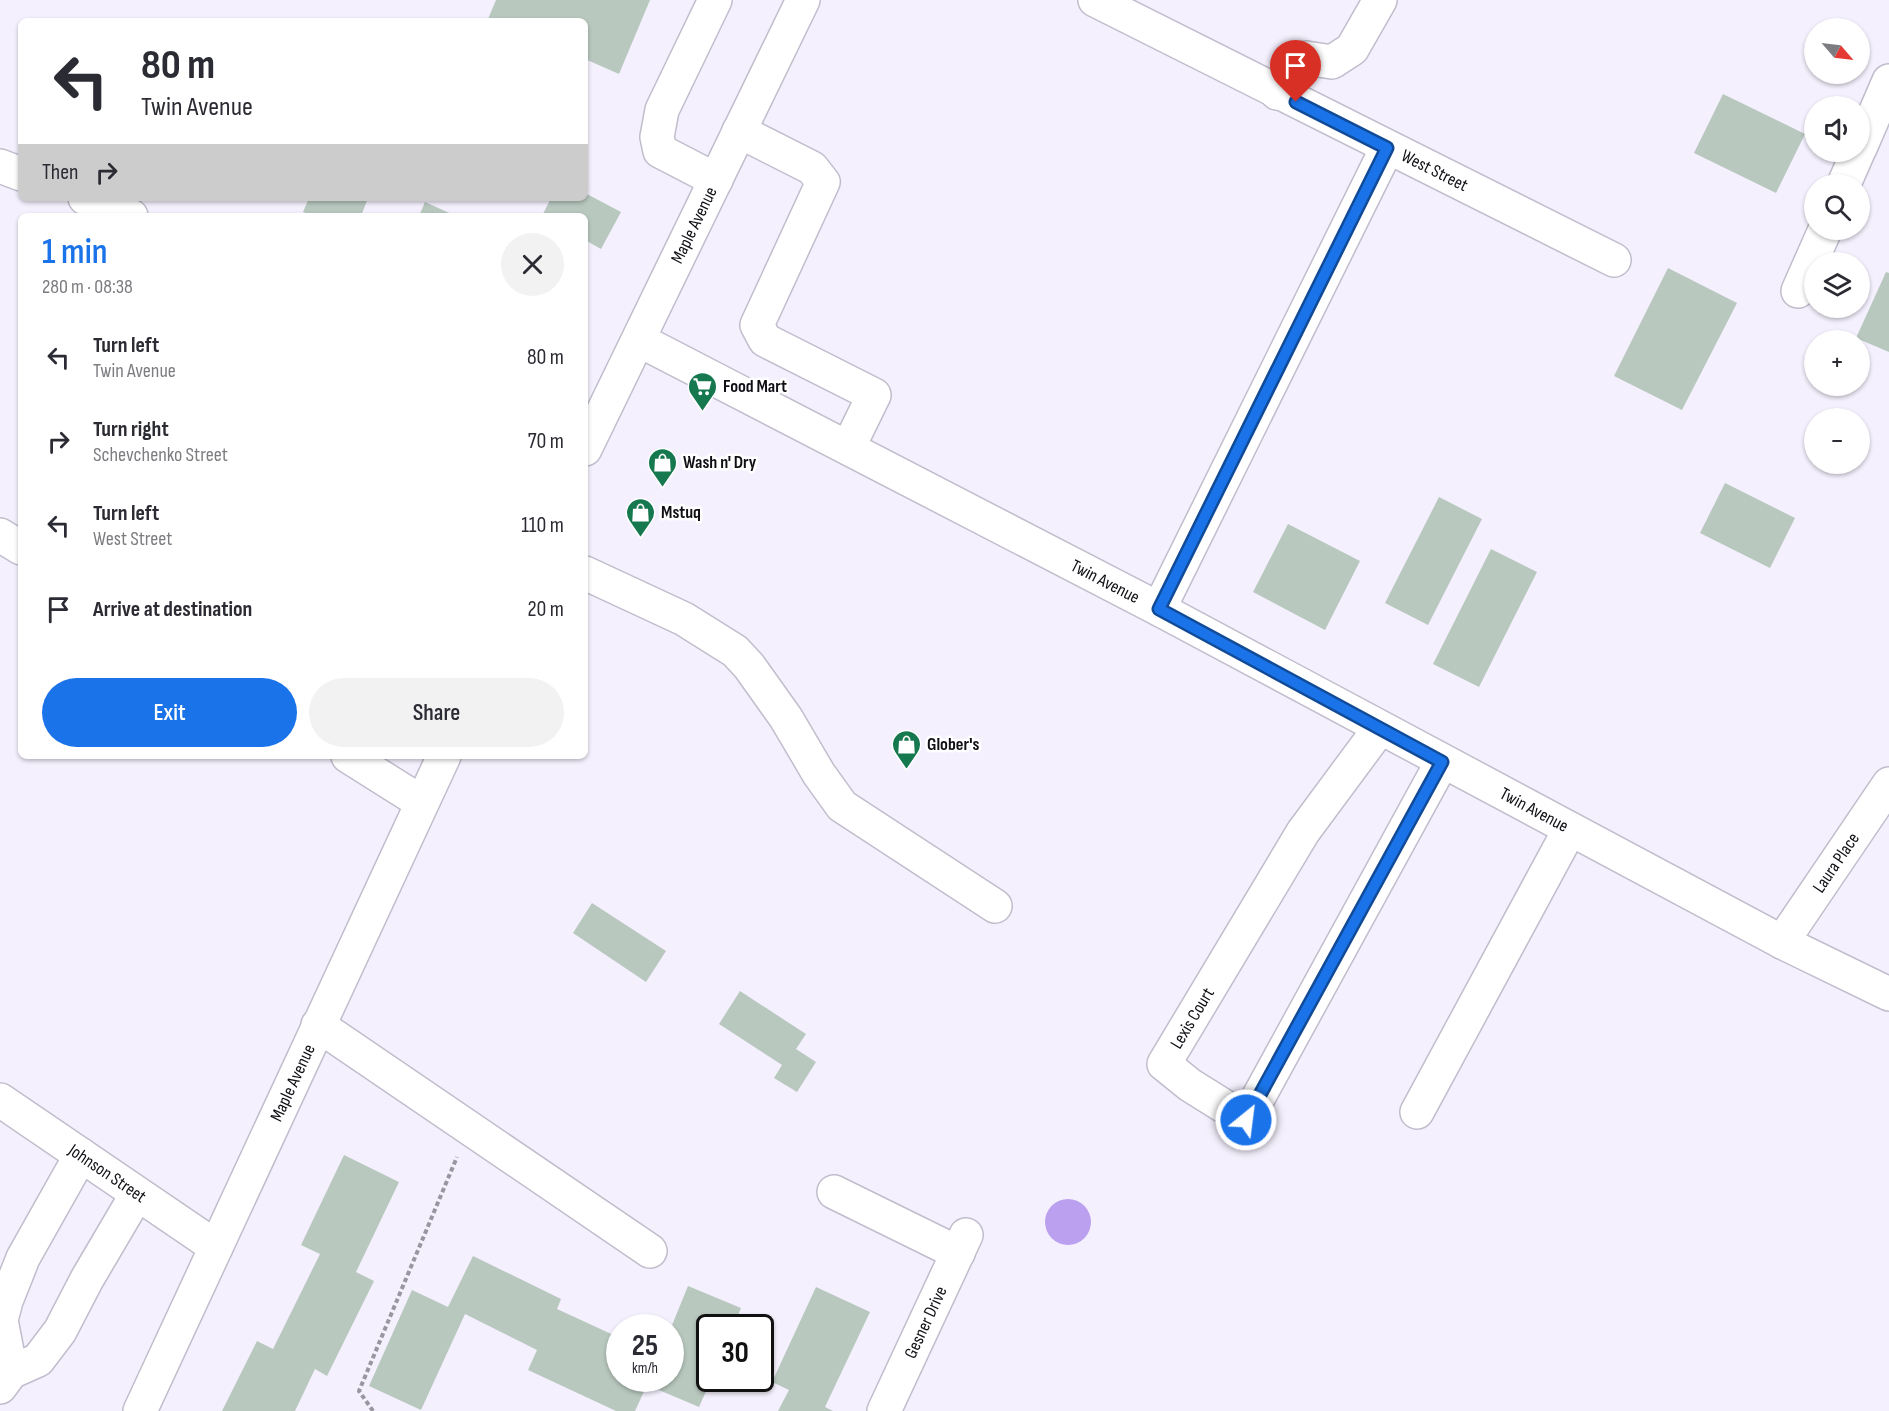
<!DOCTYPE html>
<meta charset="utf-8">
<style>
body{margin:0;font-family:"Sofia Sans Condensed",sans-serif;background:#f2f2f3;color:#2b2b33;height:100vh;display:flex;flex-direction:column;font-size:22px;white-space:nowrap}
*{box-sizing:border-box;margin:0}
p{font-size:20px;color:#7c7c81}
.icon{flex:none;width:33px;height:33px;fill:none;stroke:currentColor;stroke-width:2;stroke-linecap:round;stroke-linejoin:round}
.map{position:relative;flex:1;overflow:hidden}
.drawer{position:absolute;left:18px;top:213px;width:570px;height:546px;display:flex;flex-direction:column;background:#fff;border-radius:9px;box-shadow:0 2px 4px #0004}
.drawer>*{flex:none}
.top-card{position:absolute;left:18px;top:18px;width:570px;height:183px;border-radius:9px;box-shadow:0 2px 4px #0004;background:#fff;color:#2b2b33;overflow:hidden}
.needle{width:39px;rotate:118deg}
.controls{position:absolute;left:1804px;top:18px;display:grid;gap:12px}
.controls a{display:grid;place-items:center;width:66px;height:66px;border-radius:50%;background:#fff;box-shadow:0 2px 4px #0004;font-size:30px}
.speed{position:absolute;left:606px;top:1314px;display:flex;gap:12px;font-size:30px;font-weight:700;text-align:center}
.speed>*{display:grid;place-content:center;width:78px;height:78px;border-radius:50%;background:#fff;box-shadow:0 2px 4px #0004;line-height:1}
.speed small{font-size:15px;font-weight:400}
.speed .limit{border:3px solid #111;border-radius:9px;background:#fff;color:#111}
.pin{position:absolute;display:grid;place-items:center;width:51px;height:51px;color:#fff;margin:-62px -26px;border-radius:50% 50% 50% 0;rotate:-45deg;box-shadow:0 0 6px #0007}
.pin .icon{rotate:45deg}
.me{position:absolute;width:66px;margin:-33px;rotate:29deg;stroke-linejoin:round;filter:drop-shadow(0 0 4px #0008)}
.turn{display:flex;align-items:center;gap:21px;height:126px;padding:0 24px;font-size:27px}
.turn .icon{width:78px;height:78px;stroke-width:2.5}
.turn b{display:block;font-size:42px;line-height:51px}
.then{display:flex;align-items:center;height:57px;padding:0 24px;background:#0003;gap:12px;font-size:22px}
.round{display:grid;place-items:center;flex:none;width:63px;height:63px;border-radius:32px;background:#f2f2f3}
.headline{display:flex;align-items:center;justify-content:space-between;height:102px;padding:0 24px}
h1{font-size:36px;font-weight:600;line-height:45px;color:#1a73e8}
.action{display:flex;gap:12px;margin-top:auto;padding:12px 24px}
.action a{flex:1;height:69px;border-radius:36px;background:#1a73e8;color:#fff;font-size:24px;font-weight:600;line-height:69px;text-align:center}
.action a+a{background:#f2f2f3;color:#2b2b33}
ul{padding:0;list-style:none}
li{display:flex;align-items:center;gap:18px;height:84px;padding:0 24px}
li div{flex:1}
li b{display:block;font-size:22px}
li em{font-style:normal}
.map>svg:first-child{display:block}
</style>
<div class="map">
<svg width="1889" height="1411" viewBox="0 0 1889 1411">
<rect width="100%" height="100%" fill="#f4f0fd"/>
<path fill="#bba0f0" d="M1045 1222a23 23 0 1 1 46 0a23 23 0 1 1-46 0Z"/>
<path fill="#b8c8bf" d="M496,0H650L619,74L585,59V21H492L488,19Z
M1723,94L1805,134L1776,193L1694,153Z
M585,193L621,212L601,249L585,240V216H542L551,198H585Z
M309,198H368L361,216H313L303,212Z
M425,202L456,216H419Z
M1668,268L1737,303L1682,410L1614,376Z
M1886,272L1889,273V352L1856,338Z
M1725,483L1795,518L1770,568L1700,533Z
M1439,497L1482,519L1428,625L1385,603Z
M1288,524L1360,561L1325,630L1253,592Z
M1491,549L1537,572L1479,687L1433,664Z
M592,903L666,951L646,982L573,933Z
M740,991L806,1034L796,1049L816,1062L797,1092L774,1078L782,1065L719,1024Z
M344,1155L399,1182L356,1272L374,1281L327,1376L315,1369L295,1411H222L257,1341L273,1349L320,1254L301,1245Z
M473,1256L561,1299L557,1309L620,1338V1378H670V1330L688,1286L741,1308L733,1328H710V1378H712L699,1407L647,1385L635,1411H616L528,1370L537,1350L465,1314L421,1410L369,1386L412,1290L448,1307Z
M816,1287L870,1312L825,1407L833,1411H778L789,1390L772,1382Z"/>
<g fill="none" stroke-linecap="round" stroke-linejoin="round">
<defs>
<g id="minor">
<path d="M715,0L662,110L657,137L660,151L716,180"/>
<path id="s1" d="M1095,0L1614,260"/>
<path d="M1277,93L1292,66L1306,58L1332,62L1352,49L1380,0"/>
<path d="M739,131L812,168L823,182L757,325L765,340L874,395L848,448"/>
<path d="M1860,148L1889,81"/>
<path d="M0,166L21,174"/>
<path d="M1844,184L1858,152"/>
<path d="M85,198L131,216"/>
<path d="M1798,291L1825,230"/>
<path id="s2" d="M639,340L1159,609L1782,942L1889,994"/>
<path id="s3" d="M585,449L803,0"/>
<path d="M0,535L21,548"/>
<path d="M585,573L684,619L735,651L749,666L786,718L819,774L842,806L995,906"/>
<path d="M1159,609L1387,148"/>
<path d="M1380,728L1303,832L1164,1064L1190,1085L1246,1120L1442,762"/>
<path d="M348,756L421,802"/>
<path id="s4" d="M1782,942L1889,784"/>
<path d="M318,1025L650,1251"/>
<path id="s5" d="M0,1100L216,1247"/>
<path d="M1417,1112L1570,829"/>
<path d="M834,1192L958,1253"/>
<path d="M11,1372L1,1320L6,1301L23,1258L81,1155"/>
<path d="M0,1387L11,1372L38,1360L60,1331L87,1279L137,1194"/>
<path id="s6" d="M140,1411L444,756"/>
<path id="s7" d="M884,1411L966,1235"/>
</g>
</defs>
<use href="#minor" stroke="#c1bdcc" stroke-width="36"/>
<path stroke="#9996a0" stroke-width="4" stroke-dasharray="4.5 3" stroke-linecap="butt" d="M373,1411L359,1391L457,1157"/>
<use href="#minor" stroke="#fff" stroke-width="33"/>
</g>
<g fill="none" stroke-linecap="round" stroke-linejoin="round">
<defs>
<path id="route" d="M1246,1120L1442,762L1159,609L1387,148L1296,102"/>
</defs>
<use href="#route" stroke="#114b97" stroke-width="15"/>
<use href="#route" stroke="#1a73e8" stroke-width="10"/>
</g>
<defs>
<symbol id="supermarket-pin" viewBox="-11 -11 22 30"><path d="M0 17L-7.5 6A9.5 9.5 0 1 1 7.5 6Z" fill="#16784f" stroke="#fff"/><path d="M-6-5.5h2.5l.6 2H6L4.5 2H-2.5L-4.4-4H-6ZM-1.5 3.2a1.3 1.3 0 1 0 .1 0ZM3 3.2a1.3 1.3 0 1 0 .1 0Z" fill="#fff"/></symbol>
<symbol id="shop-pin" viewBox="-11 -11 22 30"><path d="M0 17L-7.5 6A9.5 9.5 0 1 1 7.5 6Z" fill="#16784f" stroke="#fff"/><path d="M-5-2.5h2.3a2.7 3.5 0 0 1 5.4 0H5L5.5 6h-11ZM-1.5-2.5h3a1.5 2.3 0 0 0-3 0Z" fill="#fff"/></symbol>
</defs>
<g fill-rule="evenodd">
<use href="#supermarket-pin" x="686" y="370" width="33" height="45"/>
<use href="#shop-pin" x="646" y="446" width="33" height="45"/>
<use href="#shop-pin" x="624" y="496" width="33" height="45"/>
<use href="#shop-pin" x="890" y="728" width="33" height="45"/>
</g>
<g text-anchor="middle" stroke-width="5" stroke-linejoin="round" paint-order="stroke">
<g font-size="18" fill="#110f15" stroke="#fff">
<text dy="6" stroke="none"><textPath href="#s1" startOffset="380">West Street</textPath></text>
<text dy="6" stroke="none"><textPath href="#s3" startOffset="249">Maple Avenue</textPath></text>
<text dy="6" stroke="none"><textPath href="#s2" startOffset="525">Twin Avenue</textPath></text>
<text dy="6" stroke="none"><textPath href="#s2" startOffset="1011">Twin Avenue</textPath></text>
<text dy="6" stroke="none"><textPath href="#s4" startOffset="96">Laura Place</textPath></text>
<text transform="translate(1192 1018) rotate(-59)" y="6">Lexis Court</text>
<text dy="6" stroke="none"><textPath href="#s6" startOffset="362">Maple Avenue</textPath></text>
<text dy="6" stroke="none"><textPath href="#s5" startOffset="130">Johnson Street</textPath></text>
<text dy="6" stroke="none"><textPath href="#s7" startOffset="98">Gesner Drive</textPath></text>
</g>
<g font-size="18" font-weight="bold" fill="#110f15" stroke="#fff" text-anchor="start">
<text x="723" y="392">Food Mart</text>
<text x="683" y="468">Wash n' Dry</text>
<text x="661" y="518">Mstuq</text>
<text x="927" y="750">Glober's</text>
</g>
</g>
</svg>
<div class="controls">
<a><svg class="needle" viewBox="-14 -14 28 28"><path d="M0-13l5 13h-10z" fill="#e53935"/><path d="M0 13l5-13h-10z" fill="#7c7c81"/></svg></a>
<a><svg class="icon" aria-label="sound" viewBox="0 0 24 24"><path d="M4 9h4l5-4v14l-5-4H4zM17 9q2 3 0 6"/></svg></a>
<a><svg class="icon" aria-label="search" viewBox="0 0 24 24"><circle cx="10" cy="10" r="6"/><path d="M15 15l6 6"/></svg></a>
<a><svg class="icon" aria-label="layers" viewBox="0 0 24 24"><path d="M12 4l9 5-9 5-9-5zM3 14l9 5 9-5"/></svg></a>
<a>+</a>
<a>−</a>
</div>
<div class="speed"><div>25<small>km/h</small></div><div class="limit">30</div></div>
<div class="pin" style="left:1296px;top:102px;background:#d93025"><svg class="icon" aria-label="arrive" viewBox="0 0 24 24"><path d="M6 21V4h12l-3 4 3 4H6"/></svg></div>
<svg class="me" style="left:1246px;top:1120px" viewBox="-20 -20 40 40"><circle r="17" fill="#1a73e8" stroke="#fff" stroke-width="3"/><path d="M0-11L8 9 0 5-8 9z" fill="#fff"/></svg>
<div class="top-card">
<div class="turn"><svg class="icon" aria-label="left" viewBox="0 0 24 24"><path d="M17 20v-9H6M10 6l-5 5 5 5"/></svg><div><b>80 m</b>Twin Avenue</div></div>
<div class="then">Then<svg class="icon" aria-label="right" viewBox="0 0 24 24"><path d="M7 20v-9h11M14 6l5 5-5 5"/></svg></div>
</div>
<section class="drawer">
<div class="headline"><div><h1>1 min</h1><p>280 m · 08:38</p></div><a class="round"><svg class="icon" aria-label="close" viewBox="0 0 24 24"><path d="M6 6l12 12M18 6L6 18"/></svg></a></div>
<ul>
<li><svg class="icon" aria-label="left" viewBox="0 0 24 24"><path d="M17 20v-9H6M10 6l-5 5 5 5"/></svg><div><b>Turn left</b><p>Twin Avenue</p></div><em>80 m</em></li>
<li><svg class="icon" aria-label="right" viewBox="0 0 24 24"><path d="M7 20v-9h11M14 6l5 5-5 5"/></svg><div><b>Turn right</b><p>Schevchenko Street</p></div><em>70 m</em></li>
<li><svg class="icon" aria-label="left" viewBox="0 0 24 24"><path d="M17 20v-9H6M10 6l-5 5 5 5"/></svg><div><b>Turn left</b><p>West Street</p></div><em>110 m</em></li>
<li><svg class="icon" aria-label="arrive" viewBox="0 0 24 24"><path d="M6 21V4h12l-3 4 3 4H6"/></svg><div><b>Arrive at destination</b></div><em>20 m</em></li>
</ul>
<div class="action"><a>Exit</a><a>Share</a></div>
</section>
</div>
